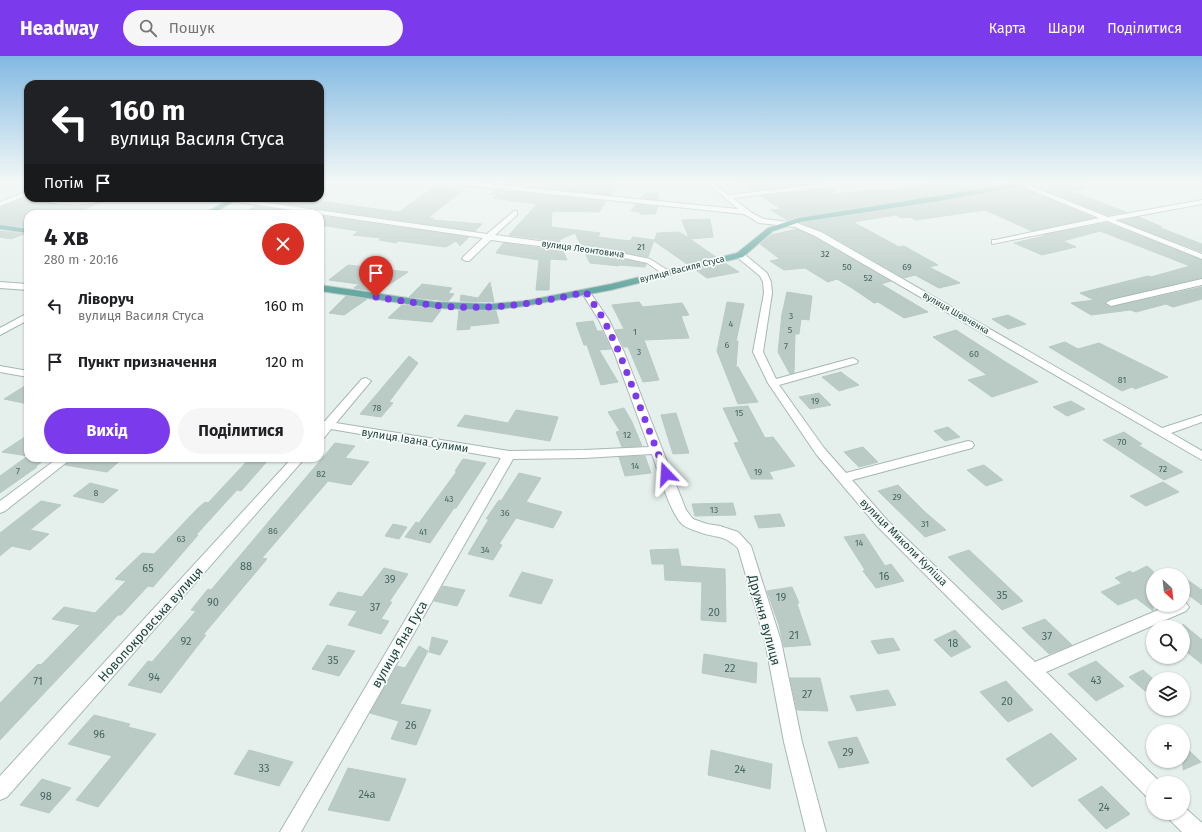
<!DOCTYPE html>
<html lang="uk">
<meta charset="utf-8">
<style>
body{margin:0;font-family:"Fira Sans",sans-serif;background:#f6f6f6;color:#202124;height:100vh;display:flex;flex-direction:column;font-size:15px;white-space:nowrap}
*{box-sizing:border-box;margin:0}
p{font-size:13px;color:#757577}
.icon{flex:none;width:22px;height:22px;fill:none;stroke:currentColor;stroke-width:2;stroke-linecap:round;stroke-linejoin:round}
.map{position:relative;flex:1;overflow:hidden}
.panel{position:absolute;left:24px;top:154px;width:300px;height:252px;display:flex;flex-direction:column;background:#fff;border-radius:12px;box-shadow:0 1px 3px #0004}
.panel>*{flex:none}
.banner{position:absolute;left:24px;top:24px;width:300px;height:122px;border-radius:12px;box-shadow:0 1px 3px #0004;background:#202124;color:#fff;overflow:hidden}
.needle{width:26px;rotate:153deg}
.controls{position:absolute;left:1146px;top:512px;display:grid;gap:8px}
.controls a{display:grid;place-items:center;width:44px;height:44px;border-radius:50%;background:#fff;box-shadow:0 1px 3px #0004;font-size:20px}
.pin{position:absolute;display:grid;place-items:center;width:34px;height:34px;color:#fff;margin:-41px -17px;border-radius:50% 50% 50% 0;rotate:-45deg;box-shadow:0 0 4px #0007}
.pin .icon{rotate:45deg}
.me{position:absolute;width:44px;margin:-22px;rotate:340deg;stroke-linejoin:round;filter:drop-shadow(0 0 3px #0008)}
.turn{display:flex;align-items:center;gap:14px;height:84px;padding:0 20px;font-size:18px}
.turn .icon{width:52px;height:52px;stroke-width:2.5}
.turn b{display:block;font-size:28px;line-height:34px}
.then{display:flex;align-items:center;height:38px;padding:0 20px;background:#0003;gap:8px;font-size:15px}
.round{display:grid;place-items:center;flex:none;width:42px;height:42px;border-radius:21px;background:#f6f6f6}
.head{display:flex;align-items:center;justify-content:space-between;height:68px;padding:0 20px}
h1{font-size:24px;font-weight:700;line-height:30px}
.primary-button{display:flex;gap:8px;margin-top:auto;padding:8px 20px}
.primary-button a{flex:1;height:46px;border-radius:24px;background:#7c3aed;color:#fff;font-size:16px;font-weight:700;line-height:46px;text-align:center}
.primary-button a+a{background:#f6f6f6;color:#202124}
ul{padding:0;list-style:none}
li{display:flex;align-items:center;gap:12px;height:56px;padding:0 20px}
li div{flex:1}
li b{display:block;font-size:15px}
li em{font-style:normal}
header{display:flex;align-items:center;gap:24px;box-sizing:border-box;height:56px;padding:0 20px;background:#7c3aed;color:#fff}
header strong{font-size:19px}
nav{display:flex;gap:22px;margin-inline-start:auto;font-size:14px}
.search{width:280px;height:36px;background:#f6f6f6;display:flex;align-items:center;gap:10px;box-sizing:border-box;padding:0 14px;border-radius:22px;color:#757577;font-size:15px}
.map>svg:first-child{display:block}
</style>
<header>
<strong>Headway</strong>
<div class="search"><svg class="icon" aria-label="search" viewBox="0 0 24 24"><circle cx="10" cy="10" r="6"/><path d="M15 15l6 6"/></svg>Пошук</div>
<nav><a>Карта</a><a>Шари</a><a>Поділитися</a></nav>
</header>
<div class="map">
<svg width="1202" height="776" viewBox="0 0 1202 776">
<rect width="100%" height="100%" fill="#e5efec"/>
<path fill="#bacbc6" stroke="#b7cac5" d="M505,126H589L618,128L611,139L502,128Z
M739,126H829L753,135Z
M940,126H988L997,129L799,161L787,164L771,154L781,153L761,140L833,132L834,138L881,133L884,135L906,130L911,132Z
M1047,126H1085L1086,132L1071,135L1126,156L1108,159L1034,130L1047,127Z
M436,130L464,133L428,162H434L433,164L482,168L475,175L266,145L273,142H296L399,156Z
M1023,132L1094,162L1032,175L985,154L916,164L910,161L902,162L896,159L853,166L899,191L904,190L938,209L929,211L960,227L939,232L915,219L904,222L822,175L802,167Z
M495,134L606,145L599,156L552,155L551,171L600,177L598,181L630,185L633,181L654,184L648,201L581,189L575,177L559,184L560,186L509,179L537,148L493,142L497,138H490Z
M646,136L659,137L658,144L641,142Z
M26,142H36L43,146L62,149H95L74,158H28V171L0,168V151Z
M636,148L658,151L655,158H640V156L631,155Z
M256,150L309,158H267L247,155Z
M320,160L469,181L460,190L456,185L446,191L398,185L396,187L379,184L381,182L353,179L359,175L320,169Z
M1139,161L1162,171H1158L1202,188V196L1120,165Z
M710,163L713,181L690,183L716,201L687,208L654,185L657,177L679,176L689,182L682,164Z
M1107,167L1202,204V222L1111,243L1105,246V248L1111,251L1202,231V243L1173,251L1166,248L1136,256L1130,254L1091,259L1071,247L1094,244L1080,237L1148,220L1151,221L1190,210L1100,175L1063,185L1076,191L1042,199L1014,187L1044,180L1043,179Z
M797,173L814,181L891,225L881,228L928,256L904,262L878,246L874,247L852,232L837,223L828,226L805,212L784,214L770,205L780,203L760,188L771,179Z
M0,175L24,178L11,183L0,181Z
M503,187L563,195L567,204L550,203L549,234H536L539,204L496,197Z
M585,197L611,200L646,208L645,211L619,209V210L590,207Z
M725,207L739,216L707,222L696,214Z
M348,209L408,216L378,236L354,232L359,228L329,224Z
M490,226L494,246L460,245L461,239L478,242Z
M422,228L452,232L448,237L454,238L448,245L409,241Z
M787,236L812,240L809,264L801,263L799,278H795L794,317L790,318L778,296L782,258Z
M346,240L367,243L344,259L329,257Z
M639,246L643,251L682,247L689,259L681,260L689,282L644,284L659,324L643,326L628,291H624L615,274L624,273L612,249Z
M727,246L744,248L736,285H738L736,311H738L758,346L738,348L717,295Z
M402,249L435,253L441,254L432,266L388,262Z
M459,254L496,255L499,267L470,270V273L457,274Z
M1008,259L1026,268L1008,273L992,263Z
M593,265L597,275H602L611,293L599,294L618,326L601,329L587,289H584L576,267Z
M956,274L1004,305L1038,326L992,341L968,324L987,319L933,281Z
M1065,286L1078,293L1099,287L1168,321L1135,333L1132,331L1122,335L1049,291Z
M409,300L418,307L389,346L393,347L381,361L360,358Z
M841,316L846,320L859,329L839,335L822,321Z
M28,328V348L4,343Z
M819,337L831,349L810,353L799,341Z
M1071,345L1085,353L1067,360L1053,351Z
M748,350L765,382L773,381L795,410L769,416L773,423H751L734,387L739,386L723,352Z
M624,352L632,366L642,390L622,391L616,376L620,375L608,356Z
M516,354L558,361L550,385L457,370L465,359L508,367Z
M676,357L689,397L673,398L661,359Z
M948,371L960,381L945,385L934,375Z
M1124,376L1142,388L1138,389L1183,416L1164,424L1103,384Z
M28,379V400L2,396Z
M335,387L355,390L345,402L369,406L351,429L328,425L262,502L267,503L203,579H206L161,637L128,629L148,605L152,606L196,555L191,554L208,533L211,534Z
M863,391L878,406L859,411L844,396Z
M645,400L651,417L625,420L619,401Z
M25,402H47L35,411H37L0,437V420Z
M73,402H123L107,416L65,409Z
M250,402H270L241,435L237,434L196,479H198L153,531L148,530L121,559H118L0,684V647L38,608L41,609L80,569L52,563L64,551L95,557L126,525L115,523L142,497L154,498L198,452L205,446L208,447Z
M463,403L486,407L456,452H454L430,487L405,481L416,466L419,467L457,415H455Z
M984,409L1003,424L986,430L967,414Z
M519,417L541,422L526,446L562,456L553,472L516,462L499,488L502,489L493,504L468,498L489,463H486L499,444L501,445Z
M1163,426L1179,436L1146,450L1130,440Z
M90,427L118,434L103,447L73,440Z
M898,429L925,456L946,474L925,481L878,435Z
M41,445L61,449L30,474L49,478L30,494L12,490L0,500V477Z
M733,447L736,459L695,460L692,448Z
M780,458L785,470L759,472L754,460Z
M393,468L407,471L399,483L385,480Z
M864,478L885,510L891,508L904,525L876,532L863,515L865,514L844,481Z
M678,493L681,510L725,513L726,566L701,564L702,526L665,524L664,508H652L650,494Z
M969,494L1002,525L1023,545L1002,554L948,501Z
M1147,510L1153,515V555L1136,542L1118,549L1101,536L1122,527L1115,522L1130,515L1133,517Z
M384,512L408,518L389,546H392L381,563L389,565L381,578L348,569L357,555L329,549L338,536L362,541Z
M522,516L553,524L541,548L509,540Z
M1183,521L1202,534V549L1183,535Z
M443,530L465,534L457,550L434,545Z
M792,531L799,547L797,548L811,589L784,591L779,569L767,535Z
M1045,563L1072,589L1049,598L1022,572Z
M1183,568L1202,584V608L1183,593Z
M955,574L971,591L951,601L934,584Z
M432,581L448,585L440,599L429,596Z
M893,582L900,594L878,598L871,585Z
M327,589L355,595L339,620L312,613Z
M419,590L428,595L400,648L431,654L416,689L391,683L399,665L370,657L397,610L405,612Z
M704,598L757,607L756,627L702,617Z
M1096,605L1124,630L1096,645L1068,618Z
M1143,614L1153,623V632L1145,635L1129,621Z
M790,622H820L828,655L797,654Z
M1006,625L1033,654L1008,666L980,636Z
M888,634L896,649L857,655L850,640Z
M94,659L130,668L128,671L156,678L98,751L76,744L112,700L68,688Z
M1051,677L1077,703L1032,731L1006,703Z
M857,681L869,707L839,712L828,686Z
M1183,689L1201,706L1183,714Z
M249,694L293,706L279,730L234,718Z
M711,694L772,708L770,733L708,719Z
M348,712L406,723L389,765L328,754Z
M42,723L71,732L49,757L20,749Z
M1102,730L1130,758L1106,773L1078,744Z"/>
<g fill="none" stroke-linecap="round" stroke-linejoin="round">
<defs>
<path id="minor" d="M450,126H469L738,153L706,126H713L728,139L839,126H856L853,128L733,142L752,157L764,163L797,167L821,176L1162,372L1202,359V366L1171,377L1202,395V404L815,180L795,171L759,167L744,158L453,128Z
M1012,126H1020L1108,161L1202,144V148L1115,164L1202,198V203L1107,165L992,188V184H995L1099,162Z
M28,135V139L0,150V146Z
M37,142L82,145L110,142C99,151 48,150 37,142Z
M233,142L487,178L514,155H517V159L495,179L611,195L650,203L672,217L671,219H665L647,207L611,199L491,184L469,205H466L462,203L463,201L483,182L231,145L230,144Z
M737,197H743L767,217L771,226L772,237L763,296L776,323L853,302L858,305L857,307L779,329L824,392L846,417L968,385L972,386L974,389L972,392L852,424L887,464L1035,606L1170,549H1183V545L1186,547L1189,551L1186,555L1046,616L1160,726L1153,727V743L1146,740L877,470L816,398L768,327L753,296L764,237L763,226L760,220L737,201Z
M1202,223V229L1111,250L1106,247L1111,244Z
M0,226L28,228V234L0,232Z
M586,234L589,235L609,264L624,296L686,454L693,463L707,468L720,470L738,476L751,490L781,585L802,686L826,776H806L784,686L765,585L738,492C721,477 717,483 699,476C694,474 686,472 682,468C669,455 659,417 652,398L584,402L513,403L301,776H280L501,402L331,373L324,382L320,383V364L325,365L362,323L366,322L371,325L336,367L509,395L584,394L649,391L614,296L599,264L582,237Z
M28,257V264L0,279V272Z
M0,310L28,315V321L0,316Z
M58,402H72L5,455L0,457V445Z
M292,402H305L7,741L0,744V720Z
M1183,750L1202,767V776H1182L1170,764L1167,757H1183Z"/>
<path id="major" d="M1025,126H1037L1034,128L933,146L800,166L773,175L743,201L611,234L525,250L491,254L435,252L320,235V229L435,246L491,248L525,245L611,228L737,197L768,172L799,162Z
M232,142H240L212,158H203Z
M0,169L28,173V177L0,173Z"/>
</defs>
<use href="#minor" stroke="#a7b8b5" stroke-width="2"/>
<use href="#major" stroke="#c1cbc9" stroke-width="2"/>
<use href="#minor" fill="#fff" fill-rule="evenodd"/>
<use href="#major" fill="#66a9a1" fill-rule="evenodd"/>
</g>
<linearGradient id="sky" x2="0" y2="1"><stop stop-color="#82b9e2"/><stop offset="0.54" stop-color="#f3f8f6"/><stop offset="1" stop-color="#f3f8f6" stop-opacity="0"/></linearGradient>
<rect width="1202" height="234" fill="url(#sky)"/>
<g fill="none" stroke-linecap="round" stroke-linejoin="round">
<path stroke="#7c3aed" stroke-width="7" stroke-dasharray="0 12.6" d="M376,241C403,245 431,250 458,251C501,253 543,246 586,236L604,264L619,296L666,418"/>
</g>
<g text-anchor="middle" stroke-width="3.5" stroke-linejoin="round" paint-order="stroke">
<g font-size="9" fill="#486661">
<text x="641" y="194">21</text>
<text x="825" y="201">32</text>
<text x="847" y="214">50</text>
<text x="907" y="214">69</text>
<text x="868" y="225">52</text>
<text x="791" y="263">3</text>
<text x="731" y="271">4</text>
<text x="790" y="277">5</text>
<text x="635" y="279">1</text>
<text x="727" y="292">6</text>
<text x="786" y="293">7</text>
<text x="639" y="299">3</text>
<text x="974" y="301">60</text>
<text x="1122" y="327">81</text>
<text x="815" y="348">19</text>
<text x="377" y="355">78</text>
<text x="739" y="360">15</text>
<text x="627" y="382">12</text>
<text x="1122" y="389">70</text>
<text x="635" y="413">14</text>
<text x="1163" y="416">72</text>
<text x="18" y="418">7</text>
<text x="758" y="419">19</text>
<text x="321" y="421">82</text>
<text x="96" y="440">8</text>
<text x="897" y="444">29</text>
<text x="449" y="446">43</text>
<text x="714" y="457">13</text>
<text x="505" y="460">36</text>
<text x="925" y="471">31</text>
<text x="273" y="478">86</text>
<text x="423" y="479">41</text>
<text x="181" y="486">63</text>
<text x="859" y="490">14</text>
<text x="485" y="497">34</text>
</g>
<g font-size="9" fill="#22443f" stroke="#f6fbf9">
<text transform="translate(583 193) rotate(8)" y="3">вулиця Леонтовича</text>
<text transform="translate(682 213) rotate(-14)" y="3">вулиця Василя Стуса</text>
<text transform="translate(956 257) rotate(30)" y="3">вулиця Шевченка</text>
</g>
<g font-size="11" fill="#22443f" stroke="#f6fbf9">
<text transform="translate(415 384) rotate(9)" y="4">вулиця Івана Сулими</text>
<text transform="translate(904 486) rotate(45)" y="4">вулиця Миколи Куліша</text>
</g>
<g font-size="11" fill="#486661">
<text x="246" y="514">88</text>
<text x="148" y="516">65</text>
<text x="884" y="524">16</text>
<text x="390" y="527">39</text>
<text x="1002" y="543">35</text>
<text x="781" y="545">19</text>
<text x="213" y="550">90</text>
<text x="375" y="555">37</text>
<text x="714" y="560">20</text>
<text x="794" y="583">21</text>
<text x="1047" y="584">37</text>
<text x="186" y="589">92</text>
<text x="953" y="591">18</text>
<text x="333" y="608">35</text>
<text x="730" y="616">22</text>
<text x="154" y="625">94</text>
<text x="1096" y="628">43</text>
<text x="38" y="629">71</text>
<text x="807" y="642">27</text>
<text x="1007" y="649">20</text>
<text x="411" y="673">26</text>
<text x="99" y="682">96</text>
<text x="848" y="700">29</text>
<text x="264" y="716">33</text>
<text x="740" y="717">24</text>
<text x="367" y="742">24а</text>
<text x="46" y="744">98</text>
<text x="1104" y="755">24</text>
</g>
<g font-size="13" fill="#22443f" stroke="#f6fbf9">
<text transform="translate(765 564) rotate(75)" y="5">Дружня вулиця</text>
<text transform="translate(150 568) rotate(-48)" y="5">Новопокровська вулиця</text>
<text transform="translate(399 588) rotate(-60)" y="5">вулиця Яна Гуса</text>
</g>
</g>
</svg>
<div class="controls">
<a><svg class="needle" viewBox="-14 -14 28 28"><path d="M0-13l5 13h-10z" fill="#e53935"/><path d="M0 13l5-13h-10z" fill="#757577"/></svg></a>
<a><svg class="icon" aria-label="search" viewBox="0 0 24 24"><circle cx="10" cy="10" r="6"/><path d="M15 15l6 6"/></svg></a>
<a><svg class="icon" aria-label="layers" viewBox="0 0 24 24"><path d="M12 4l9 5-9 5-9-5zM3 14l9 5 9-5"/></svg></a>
<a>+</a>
<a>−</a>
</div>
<div class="pin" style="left:376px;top:241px;background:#d93025"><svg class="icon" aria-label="arrive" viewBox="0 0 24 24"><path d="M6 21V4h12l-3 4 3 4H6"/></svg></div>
<svg class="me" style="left:666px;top:418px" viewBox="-20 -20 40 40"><path d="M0-17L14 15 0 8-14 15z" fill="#7c3aed" stroke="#fff" stroke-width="4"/></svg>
<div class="banner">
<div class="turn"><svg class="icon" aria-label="left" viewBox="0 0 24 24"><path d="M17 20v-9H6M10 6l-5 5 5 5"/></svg><div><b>160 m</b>вулиця Василя Стуса</div></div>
<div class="then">Потім<svg class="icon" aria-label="arrive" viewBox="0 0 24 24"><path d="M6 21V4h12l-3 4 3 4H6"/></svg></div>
</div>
<section class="panel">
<div class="head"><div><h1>4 хв</h1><p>280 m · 20:16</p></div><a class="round" style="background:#d93025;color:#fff"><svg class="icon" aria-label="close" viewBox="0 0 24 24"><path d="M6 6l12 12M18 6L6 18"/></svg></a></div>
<ul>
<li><svg class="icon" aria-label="left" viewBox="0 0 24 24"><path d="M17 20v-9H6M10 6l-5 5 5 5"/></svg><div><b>Ліворуч</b><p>вулиця Василя Стуса</p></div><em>160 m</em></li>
<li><svg class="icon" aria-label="arrive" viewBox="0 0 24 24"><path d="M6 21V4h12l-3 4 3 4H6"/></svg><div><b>Пункт призначення</b></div><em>120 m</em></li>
</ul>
<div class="primary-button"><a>Вихід</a><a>Поділитися</a></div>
</section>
</div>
